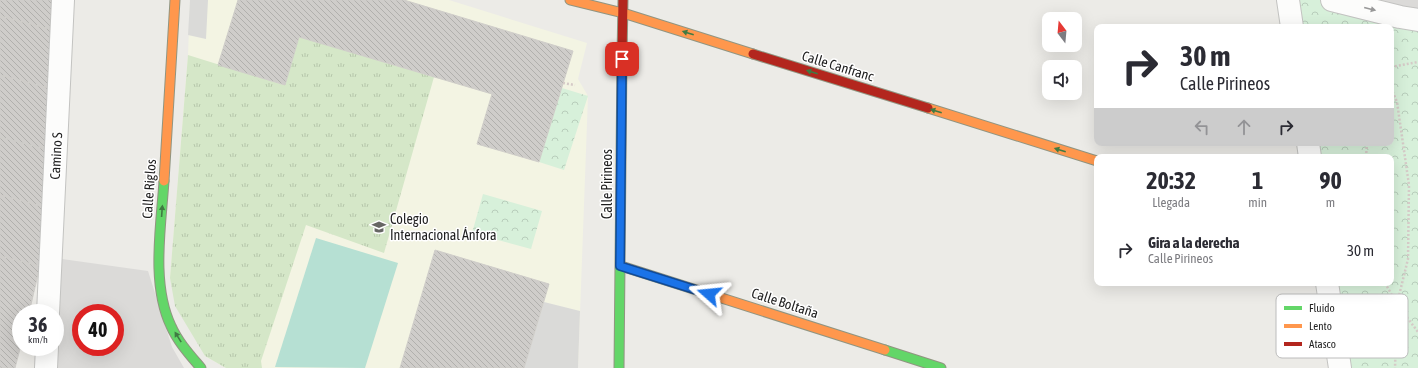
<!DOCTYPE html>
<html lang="es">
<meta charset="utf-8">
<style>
body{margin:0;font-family:"Asap Condensed",sans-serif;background:#f7f7f7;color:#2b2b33;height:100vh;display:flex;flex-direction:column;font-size:15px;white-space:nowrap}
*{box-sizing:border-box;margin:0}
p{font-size:13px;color:#7c7c81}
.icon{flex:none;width:22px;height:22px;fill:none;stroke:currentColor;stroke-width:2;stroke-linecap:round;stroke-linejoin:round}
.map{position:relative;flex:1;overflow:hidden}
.drawer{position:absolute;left:1094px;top:154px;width:300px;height:132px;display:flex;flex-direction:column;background:#fff;border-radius:8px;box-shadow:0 4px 16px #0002}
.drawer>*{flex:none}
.banner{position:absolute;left:1094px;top:24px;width:300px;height:122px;border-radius:8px;box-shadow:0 4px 16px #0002;background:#fff;color:#2b2b33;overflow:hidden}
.needle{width:26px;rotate:344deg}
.tools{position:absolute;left:1042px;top:12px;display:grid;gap:8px}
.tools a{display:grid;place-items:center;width:40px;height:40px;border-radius:8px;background:#fff;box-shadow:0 4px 16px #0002;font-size:20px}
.speed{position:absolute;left:12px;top:304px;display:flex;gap:8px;font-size:20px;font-weight:700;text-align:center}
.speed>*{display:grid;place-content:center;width:52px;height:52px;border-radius:50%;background:#fff;box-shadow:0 4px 16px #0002;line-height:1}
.speed small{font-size:10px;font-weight:400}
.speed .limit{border:6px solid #d22;background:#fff;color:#111}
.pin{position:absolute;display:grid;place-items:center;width:34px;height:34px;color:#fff;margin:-17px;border-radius:8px;box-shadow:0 2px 6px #0006}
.me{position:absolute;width:44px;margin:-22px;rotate:288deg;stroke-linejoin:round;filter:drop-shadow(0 0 3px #0008)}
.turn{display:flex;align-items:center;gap:14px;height:84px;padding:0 20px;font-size:18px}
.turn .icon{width:52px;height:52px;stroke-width:2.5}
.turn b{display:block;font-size:28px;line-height:34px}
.lanes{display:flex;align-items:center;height:38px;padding:0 20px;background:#0003;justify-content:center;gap:20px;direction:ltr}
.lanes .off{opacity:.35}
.eta{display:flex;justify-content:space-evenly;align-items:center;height:68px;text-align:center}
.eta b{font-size:24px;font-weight:700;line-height:28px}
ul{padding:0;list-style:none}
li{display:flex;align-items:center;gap:12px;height:56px;padding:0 20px}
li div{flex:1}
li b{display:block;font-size:15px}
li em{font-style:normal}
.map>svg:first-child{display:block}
</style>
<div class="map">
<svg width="1418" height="368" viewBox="0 0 1418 368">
<defs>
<pattern id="grass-tufts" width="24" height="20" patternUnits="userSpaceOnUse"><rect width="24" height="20" fill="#d5e7c8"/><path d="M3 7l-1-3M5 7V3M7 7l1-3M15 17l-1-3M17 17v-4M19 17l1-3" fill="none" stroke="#b6c6ab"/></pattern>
<pattern id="park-crowns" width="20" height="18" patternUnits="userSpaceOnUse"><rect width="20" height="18" fill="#d7f0da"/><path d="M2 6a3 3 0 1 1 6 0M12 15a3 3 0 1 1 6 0" fill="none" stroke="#b8cdbb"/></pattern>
<pattern id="building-back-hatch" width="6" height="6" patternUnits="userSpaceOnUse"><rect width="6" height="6" fill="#cfcdca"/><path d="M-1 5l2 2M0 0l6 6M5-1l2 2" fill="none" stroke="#b1b0ad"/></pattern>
</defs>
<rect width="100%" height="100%" fill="#ecebe7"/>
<path fill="#dbdad8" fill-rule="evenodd" d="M1332,0H1418V20Z
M62,259L148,271L172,347L184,368H54ZM81,313H115V347H81Z"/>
<path fill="#f3f4e3" d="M190,0H449L587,43L578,79L588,96L578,368H226L205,356L170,278L188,55Z"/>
<path fill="#dadad8" d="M190,0H208L206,39L188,35Z
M544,302L580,311L578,368H524Z"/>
<path fill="url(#grass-tufts)" d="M299,37L434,77L384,253L306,225L261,361L262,368H226L205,356L175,306L170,278L188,55L284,85Z"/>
<path fill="url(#park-crowns)" d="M1288,0H1332L1418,20V368H1340L1327,283H1391V157H1310L1308,143H1391V27H1292Z
M562,88L588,96L564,170L539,162Z
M483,194L542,211L531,249L472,233Z"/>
<path fill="#b6e0d3" d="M316,238L398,263L365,368L275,367Z"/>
<path fill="url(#building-back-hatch)" stroke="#cfcdc9" d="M0,0H55L54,30L0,16Z
M238,0H404L573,51L539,162L477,144L492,94L299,37L285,85L218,65Z
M0,16L54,30L53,89L0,75Z
M0,75L53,89L49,150L0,137Z
M0,137L49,150L45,207L0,195Z
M0,195L45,207L40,266L0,256Z
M435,250L549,284L524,368H400Z
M0,256L40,266L29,313H21V345L15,368H0Z"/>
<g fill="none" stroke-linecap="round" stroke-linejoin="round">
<defs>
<path id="street" d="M1288,0L1292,27
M1332,0L1400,17L1418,20
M1308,143L1310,157
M1327,283L1340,368
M48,313L63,0
M46,368L47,347"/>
<path id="fast" d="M164,181C161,227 151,284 171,326C178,342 190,355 201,368
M885,350L941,368
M619,368L622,56"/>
<path id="slow" d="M570,0L623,13L753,54
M928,108L1097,161
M164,181L175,0
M621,266L885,350"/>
<path id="jam" d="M753,54L928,108
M622,56L623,0"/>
</defs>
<use href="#street" stroke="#c3c3c1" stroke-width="24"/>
<use href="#fast" stroke="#919581" stroke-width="11"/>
<use href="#slow" stroke="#919581" stroke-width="11"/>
<use href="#jam" stroke="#919581" stroke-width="11"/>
<path stroke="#d5cac7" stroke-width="2.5" stroke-dasharray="2 2" stroke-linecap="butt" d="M1391,67L1418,62
M563,83L575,85
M1391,88L1397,102L1409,185L1408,259L1397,304L1418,332
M1366,157L1367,143
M1385,283L1397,304L1395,368"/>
<use href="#street" stroke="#fcfcfb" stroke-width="22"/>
<use href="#fast" stroke="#63d668" stroke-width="9"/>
<use href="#slow" stroke="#ff974d" stroke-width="9"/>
<use href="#jam" stroke="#b3261e" stroke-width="9"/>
</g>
<defs><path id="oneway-solid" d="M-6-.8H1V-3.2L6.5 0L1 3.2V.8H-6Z"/></defs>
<use fill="#989898" href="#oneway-solid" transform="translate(1370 9) rotate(14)"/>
<g fill="#407a43">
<use href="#oneway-solid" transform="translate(688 33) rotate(-163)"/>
<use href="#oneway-solid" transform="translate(812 72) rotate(-163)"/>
<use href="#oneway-solid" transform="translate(936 111) rotate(-163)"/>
<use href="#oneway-solid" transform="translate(1060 150) rotate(-163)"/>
<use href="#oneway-solid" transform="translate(162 211) rotate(-86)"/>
<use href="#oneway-solid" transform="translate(178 337) rotate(-122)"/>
</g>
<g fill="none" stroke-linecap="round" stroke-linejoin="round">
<defs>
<path id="route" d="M622,59L620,266L709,294"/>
</defs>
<use href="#route" stroke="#114b97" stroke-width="10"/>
<use href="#route" stroke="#1a73e8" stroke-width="7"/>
</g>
<defs>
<symbol id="school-bare" viewBox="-9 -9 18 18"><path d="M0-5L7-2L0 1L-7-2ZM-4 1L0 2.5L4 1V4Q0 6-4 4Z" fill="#666664" stroke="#fff" stroke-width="2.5" paint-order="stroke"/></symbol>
</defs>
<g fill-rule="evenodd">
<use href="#school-bare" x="369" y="217" width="20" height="20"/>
</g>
<g text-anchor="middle" stroke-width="3" stroke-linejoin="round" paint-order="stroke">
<g font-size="14" fill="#1e1e1e" stroke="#fff">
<text transform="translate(838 66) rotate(17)" y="5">Calle Canfranc</text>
<text transform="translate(56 156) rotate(-87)" y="5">Camino S</text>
<text transform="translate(607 184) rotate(-90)" y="5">Calle Pirineos</text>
<text transform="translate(149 189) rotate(-86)" y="5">Calle Riglos</text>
<text transform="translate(785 303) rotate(18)" y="5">Calle Boltaña</text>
</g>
<g font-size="14" fill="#1e1e1e" stroke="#fff" text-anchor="start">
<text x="390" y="224">Colegio<tspan x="390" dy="16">Internacional Ánfora</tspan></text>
</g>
</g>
<rect x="1276" y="294" width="132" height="64" rx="6" fill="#fff" stroke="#bcbcbc" stroke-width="1"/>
<rect x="1284" y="306" width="18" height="4" fill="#63d668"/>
<rect x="1284" y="324" width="18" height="4" fill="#ff974d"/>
<rect x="1284" y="342" width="18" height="4" fill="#b3261e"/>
<g font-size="11" fill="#1e1e1e">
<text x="1309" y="312">Fluido</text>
<text x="1309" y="330">Lento</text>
<text x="1309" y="348">Atasco</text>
</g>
</svg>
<div class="tools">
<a><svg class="needle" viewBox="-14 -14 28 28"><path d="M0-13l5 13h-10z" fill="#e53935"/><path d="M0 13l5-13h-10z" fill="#7c7c81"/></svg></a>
<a><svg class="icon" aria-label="sound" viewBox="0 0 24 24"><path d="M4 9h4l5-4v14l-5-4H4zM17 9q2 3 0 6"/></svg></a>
</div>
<div class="speed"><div>36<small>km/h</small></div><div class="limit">40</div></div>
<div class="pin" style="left:622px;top:59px;background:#d93025"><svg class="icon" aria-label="arrive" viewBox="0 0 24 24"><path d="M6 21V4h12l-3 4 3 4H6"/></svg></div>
<svg class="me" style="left:709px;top:294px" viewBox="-20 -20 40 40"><path d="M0-17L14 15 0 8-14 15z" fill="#1a73e8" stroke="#fff" stroke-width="4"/></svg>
<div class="banner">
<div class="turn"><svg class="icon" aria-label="right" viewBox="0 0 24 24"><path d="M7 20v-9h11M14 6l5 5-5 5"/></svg><div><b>30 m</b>Calle Pirineos</div></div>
<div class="lanes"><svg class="icon off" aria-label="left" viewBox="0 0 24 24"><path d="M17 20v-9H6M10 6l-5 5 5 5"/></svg><svg class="icon off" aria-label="ahead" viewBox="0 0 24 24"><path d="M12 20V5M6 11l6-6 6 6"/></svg><svg class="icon" aria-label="right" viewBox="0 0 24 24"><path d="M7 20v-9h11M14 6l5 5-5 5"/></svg></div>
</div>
<section class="drawer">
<div class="eta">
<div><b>20:32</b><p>Llegada</p></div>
<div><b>1</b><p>min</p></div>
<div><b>90</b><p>m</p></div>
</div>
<ul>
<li><svg class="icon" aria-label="right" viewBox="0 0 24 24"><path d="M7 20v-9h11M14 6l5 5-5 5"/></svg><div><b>Gira a la derecha</b><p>Calle Pirineos</p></div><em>30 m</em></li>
</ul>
</section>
</div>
